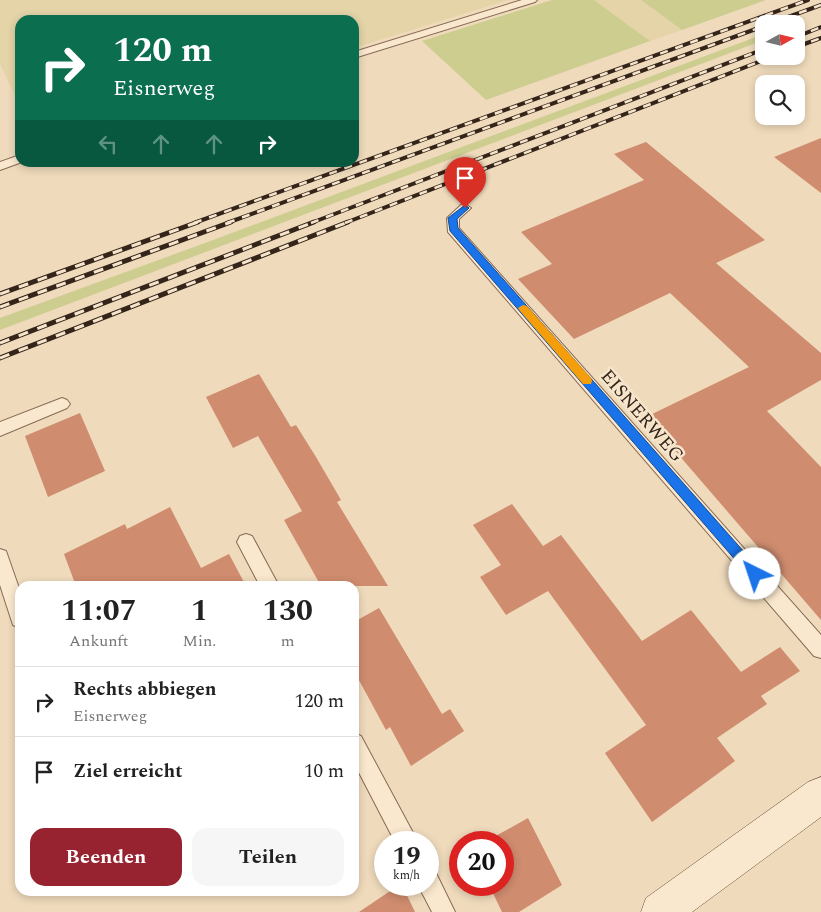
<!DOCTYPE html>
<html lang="de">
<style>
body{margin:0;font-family:Spectral,serif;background:#f6f6f6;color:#222;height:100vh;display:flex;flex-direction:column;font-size:19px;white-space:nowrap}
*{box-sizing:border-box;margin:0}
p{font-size:16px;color:#767676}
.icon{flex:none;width:28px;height:28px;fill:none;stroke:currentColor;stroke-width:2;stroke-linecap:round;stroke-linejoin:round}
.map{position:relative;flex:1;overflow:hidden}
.drawer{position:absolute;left:15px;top:581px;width:344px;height:315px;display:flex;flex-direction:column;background:#fff;border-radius:15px;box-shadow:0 2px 8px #0003}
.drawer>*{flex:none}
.top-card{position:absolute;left:15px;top:15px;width:344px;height:152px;border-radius:15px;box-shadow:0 2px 8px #0003;background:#0b6e4f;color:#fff;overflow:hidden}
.needle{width:32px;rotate:82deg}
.tools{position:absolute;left:755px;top:15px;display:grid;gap:10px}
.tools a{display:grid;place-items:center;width:50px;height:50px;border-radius:10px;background:#fff;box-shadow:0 2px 8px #0003;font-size:25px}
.speed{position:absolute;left:374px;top:831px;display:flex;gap:10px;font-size:25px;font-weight:700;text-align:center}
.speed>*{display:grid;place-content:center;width:65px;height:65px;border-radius:50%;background:#fff;box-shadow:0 2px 8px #0003;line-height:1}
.speed small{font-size:12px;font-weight:400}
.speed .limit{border:8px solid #d22;background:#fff;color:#111}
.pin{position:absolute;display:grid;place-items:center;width:42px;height:42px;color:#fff;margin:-51px -21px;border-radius:50% 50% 50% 0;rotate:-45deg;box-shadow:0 0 5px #0007}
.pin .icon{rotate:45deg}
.me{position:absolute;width:55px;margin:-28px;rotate:319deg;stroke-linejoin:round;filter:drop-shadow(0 0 4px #0008)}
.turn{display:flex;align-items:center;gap:18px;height:105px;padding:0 15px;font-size:22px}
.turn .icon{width:65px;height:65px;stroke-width:2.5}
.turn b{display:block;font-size:35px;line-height:42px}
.lanes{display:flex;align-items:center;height:48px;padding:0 15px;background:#0003;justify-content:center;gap:25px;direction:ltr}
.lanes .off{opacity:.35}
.eta{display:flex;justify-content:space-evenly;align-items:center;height:85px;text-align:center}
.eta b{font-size:30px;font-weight:700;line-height:35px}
.cta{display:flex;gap:10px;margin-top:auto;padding:10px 15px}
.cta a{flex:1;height:58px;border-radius:15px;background:#982330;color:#fff;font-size:20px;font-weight:700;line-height:58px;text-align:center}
.cta a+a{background:#f6f6f6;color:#222}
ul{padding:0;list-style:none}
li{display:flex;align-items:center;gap:15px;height:70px;padding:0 15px;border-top:1px solid #e0e0e0}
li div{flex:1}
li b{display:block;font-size:19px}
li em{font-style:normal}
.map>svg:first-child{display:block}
</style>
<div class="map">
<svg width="821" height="912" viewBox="0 0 821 912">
<rect width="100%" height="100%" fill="#efdabb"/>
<path fill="#e5d4a8" d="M0,0H508L354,48V20H20V106L0,64Z
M594,0H641L682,30L650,41Z"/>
<path fill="#cccd8f" d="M552,0H594L650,41L486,100L422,41Z
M641,0H766L682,30Z
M764,34V40L0,330V318L205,243Z"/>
<path fill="#cf8c6f" d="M821,138V193L774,157Z
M646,142L765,240L716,263L821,353V380L767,411L821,467V620L646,417L749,367L670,293L574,339L518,279L552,264L521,232L644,180L614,154Z
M259,374L291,427L296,425L316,457L341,500L337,502L388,586H321L284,520L302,511L258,436L233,448L206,397Z
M80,413L105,471L48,497L25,436Z
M512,504L543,546L561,535L642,641L691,610L741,672L780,647L800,671L761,696L767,704L717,738L735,761L652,822L605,753L646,725L548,591L506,615L480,577L501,565L473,525Z
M170,507L201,568L229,554L246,586H76L64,554L125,524L127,529Z
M379,608L442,714L450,709L464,731L411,766L390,727L386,730L354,671V622Z
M528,818L562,885L519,912H502L489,885H502V842H485Z
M399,885H402L415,912H359Z"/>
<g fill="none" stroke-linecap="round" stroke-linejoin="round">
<defs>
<path id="lane" d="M522,0H537L535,2L354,58V52Z
M20,155V162H22L0,170V162Z
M465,204L471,208L459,219V228L821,635V658L814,656L448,232L447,218L461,205Z
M62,398L67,400L70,404L67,408L0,436V422Z
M246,534L252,536L279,586H260L237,542L240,536Z
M0,549L6,551L20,591V628L13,625L0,585Z
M354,733L361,736L418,842H395L354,763Z
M428,870L436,873L455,912H432L418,885H428Z"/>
<path id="secondary" d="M821,777V817L692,912H641L646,898L808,782Z"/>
</defs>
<use href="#lane" stroke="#876a55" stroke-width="2"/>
<use href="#secondary" stroke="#684b38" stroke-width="1"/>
<use href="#lane" fill="#fae8ce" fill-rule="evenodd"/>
<use href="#secondary" fill="#fae8ce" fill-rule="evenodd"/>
<defs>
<path id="rail-far1" d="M769,24L821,5
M796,37L821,27
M796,47L821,38
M194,223L808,0
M227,223L764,26
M311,223L764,49
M345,223L774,56"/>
<path id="rail" d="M0,294L198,222
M0,307L231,222
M0,343L314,222
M0,358L348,222"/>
</defs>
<use href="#rail-far1" stroke="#35241a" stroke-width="4"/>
<use href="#rail" stroke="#35241a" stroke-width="5"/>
<use href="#rail-far1" stroke="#f6e5cb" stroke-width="2.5" stroke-dasharray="8" stroke-linecap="butt"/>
<use href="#rail" stroke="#f6e5cb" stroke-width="3" stroke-dasharray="10" stroke-linecap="butt"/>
</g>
<path fill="#1a73e8" stroke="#114b97" d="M465,205L469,208L457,219L458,228L760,570L762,574L760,578L755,580L751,578L450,231L448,218Z"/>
<path fill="#f59e0b" d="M523,305L527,306L591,378L592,381L591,384H583L520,311L518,308Z"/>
<g text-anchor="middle" stroke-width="5" stroke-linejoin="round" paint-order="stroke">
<g font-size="19" fill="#35241a" stroke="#f6e5cb">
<text transform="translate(643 415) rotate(49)" y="7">EISNERWEG</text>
</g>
</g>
</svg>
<div class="tools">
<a><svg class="needle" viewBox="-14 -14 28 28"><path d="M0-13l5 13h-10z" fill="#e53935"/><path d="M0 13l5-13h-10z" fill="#767676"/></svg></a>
<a><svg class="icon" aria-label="search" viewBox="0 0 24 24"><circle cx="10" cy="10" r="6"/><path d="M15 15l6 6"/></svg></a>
</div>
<div class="speed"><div>19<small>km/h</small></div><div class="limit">20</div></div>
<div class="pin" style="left:465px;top:208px;background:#d93025"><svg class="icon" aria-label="arrive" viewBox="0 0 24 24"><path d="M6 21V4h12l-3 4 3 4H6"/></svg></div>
<svg class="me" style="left:755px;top:574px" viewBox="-20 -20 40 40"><circle r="19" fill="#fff"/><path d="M0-13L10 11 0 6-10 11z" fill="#1a73e8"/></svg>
<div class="top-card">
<div class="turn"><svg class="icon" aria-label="right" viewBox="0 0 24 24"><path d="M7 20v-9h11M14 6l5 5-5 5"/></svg><div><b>120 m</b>Eisnerweg</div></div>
<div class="lanes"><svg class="icon off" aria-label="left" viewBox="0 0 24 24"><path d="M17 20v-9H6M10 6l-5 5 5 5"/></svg><svg class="icon off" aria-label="ahead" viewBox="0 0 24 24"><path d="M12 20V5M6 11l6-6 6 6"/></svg><svg class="icon off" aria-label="ahead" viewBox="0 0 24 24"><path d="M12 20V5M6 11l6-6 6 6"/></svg><svg class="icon" aria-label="right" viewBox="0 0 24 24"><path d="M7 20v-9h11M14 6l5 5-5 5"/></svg></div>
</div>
<section class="drawer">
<div class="eta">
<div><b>11:07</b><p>Ankunft</p></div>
<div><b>1</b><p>Min.</p></div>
<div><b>130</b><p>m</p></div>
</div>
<ul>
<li><svg class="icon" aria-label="right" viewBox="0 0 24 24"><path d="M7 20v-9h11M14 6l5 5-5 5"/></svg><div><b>Rechts abbiegen</b><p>Eisnerweg</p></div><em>120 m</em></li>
<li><svg class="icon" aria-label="arrive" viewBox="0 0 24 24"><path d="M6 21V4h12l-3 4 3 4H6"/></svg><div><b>Ziel erreicht</b></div><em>10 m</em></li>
</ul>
<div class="cta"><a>Beenden</a><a>Teilen</a></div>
</section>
</div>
